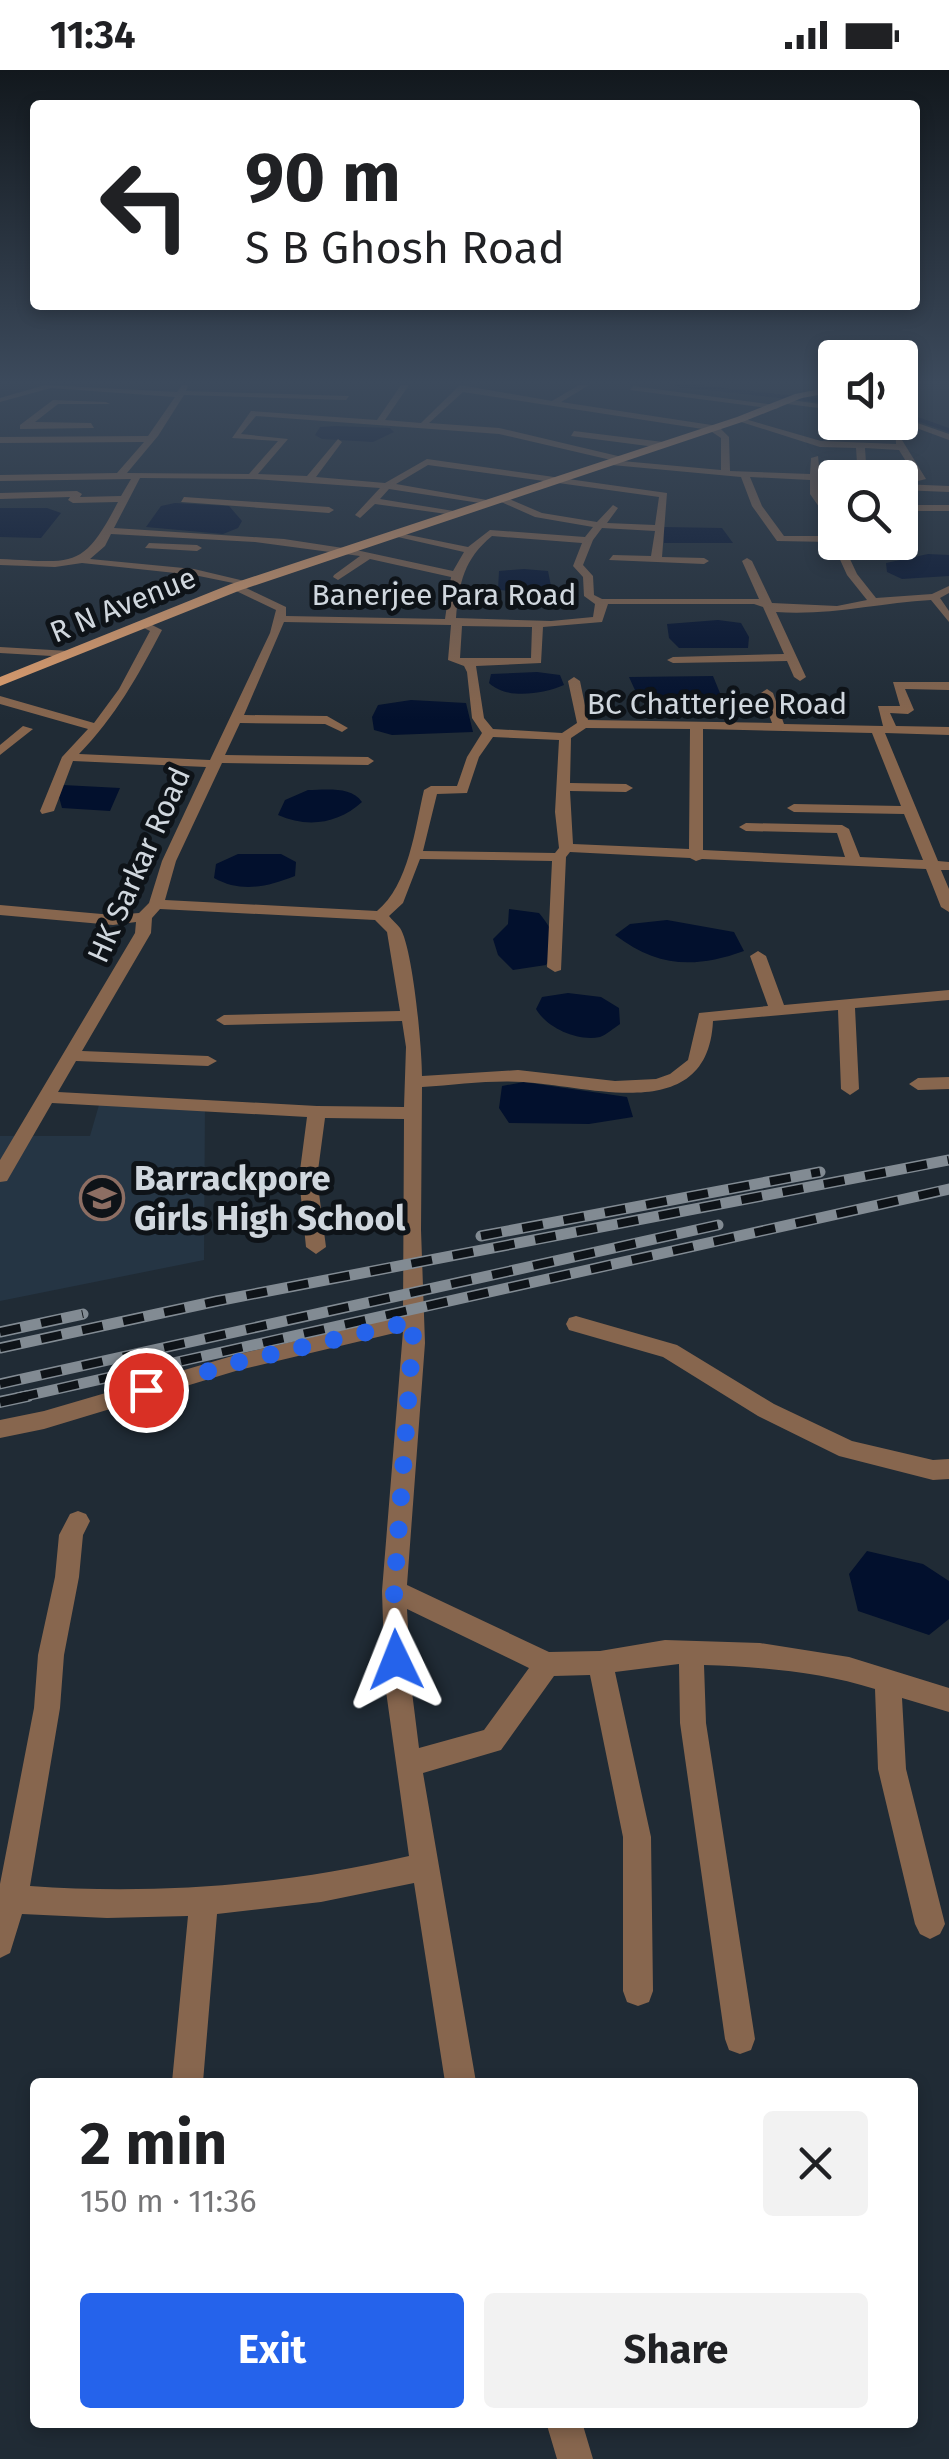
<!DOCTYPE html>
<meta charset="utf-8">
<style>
body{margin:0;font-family:"Fira Sans",sans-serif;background:#f2f2f2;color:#202124;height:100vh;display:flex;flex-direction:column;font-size:38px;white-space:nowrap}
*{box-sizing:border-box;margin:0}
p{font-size:32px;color:#757577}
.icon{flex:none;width:55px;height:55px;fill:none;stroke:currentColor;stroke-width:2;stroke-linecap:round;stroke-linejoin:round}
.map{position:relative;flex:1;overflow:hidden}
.drawer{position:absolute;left:30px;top:2008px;width:888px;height:350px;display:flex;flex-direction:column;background:#fff;border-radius:10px;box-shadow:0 5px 15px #0003}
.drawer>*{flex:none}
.banner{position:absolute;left:30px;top:30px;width:890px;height:210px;border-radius:10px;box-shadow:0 5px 15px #0003;background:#fff;color:#202124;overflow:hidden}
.tools{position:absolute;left:818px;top:270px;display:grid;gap:20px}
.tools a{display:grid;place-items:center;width:100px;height:100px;border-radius:10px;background:#fff;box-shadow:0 5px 15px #0003;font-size:50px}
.pin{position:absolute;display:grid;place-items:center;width:85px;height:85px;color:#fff;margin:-42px;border:5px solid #fff;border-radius:50%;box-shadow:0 2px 10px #0007}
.me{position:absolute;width:110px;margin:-55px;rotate:358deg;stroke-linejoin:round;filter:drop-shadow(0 0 8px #0008)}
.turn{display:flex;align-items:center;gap:35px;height:210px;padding:0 50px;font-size:45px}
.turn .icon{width:130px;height:130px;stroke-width:2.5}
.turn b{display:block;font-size:70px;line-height:85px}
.round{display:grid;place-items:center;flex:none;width:105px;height:105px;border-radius:10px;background:#f2f2f2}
.summary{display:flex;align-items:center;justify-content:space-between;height:170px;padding:0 50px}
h1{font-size:60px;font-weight:700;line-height:75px}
.cta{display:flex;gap:20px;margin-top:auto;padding:20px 50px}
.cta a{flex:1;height:115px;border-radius:10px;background:#2563eb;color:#fff;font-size:40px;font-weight:700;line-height:115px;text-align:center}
.cta a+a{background:#f2f2f2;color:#202124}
.status{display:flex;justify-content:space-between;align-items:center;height:70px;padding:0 50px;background:#fff;direction:ltr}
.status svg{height:28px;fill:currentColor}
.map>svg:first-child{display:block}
</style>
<div class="status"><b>11:34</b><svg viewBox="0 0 49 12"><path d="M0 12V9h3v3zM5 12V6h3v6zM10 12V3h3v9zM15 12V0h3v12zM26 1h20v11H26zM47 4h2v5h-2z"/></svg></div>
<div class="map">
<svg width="949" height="2389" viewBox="0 0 949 2389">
<rect width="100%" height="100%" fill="#202b35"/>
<path fill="#253544" d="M101,1028L205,1031L204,1190L0,1231V1066H90Z"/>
<path fill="#02102d" d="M335,356L390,358L394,362L373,372L322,369L315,365L320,357Z
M175,433L229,436L242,451L238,458L223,464L146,457L161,436Z
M0,438H47L61,443L41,468L0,467Z
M663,457L722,458L733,473H664Z
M928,484L949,485V506L902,509L887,502L886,493Z
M524,499L548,501L551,516L533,522L498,520L499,501Z
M718,550L741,553L749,567L748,578H679L669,568L667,554Z
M537,602L560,605L564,615C543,624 507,630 489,613L491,604Z
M713,606L722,628L639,629L629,607Z
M411,630L466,633L473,662L392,665L374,660L372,647L378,635Z
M63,715L120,718L110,741L62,738L59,727Z
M308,720C326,720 351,716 362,732C338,754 307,758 278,745L285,730Z
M238,784H281L296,792L295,806C267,817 241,823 214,808L216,794Z
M509,839L539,843C554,861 560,874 546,895L513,900L498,885L493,869L508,854Z
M667,850L734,862L744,881C694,899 657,897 615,865L630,854Z
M568,923L601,927L619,938L620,954C614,958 606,965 600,967C577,972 546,957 536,939L542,927Z
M524,1012L627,1027L633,1047L589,1054L509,1053L499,1038L502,1016Z
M867,1481L923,1494L949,1511V1549L929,1565L858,1541L849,1504Z"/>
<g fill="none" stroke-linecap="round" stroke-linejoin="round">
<path stroke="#02102d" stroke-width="4" d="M677,315L835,332
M900,343L949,360"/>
<path fill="#87664e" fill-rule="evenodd" d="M45,315L177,322L182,315H188L186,321L349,326L346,330L184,325L158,366L127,403L249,404L278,371L232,368L251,341L377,350L401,315H409L385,350L421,353L460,315L552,331L579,315H589L561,332L718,356L729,367L730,401L810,404L811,388L818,386L820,405L839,408H835V411L820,410V424L830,444H824L810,424V410L750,407L762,436L784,466H835V472H842L857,504L876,528L932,524L949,516V523L940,528L949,541V552L931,530C879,533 828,546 776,542L806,607L800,611L794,607L787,591L673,593L667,590L673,587L784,584L763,537L754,534H608L602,552L543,557L541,593L476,596L484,648L493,659L562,663L577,653L568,611L574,607L580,611L588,650L772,653L761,623L767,619L773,623L784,654L883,656L878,636H900L893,612H949V620L905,619L914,640L908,644L890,643L896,656L949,657V665L885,663L938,791L949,792V800H941L949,819V842L941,837L926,799L702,789L696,791L690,788L570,782L566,787L561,900L555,902L547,897L552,791L420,789L403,833L389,846C392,850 397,854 400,858C413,878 422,979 422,1006L518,1000L615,1011L656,1009L670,1004L688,990L699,943L768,936L750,886L758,881L766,886L784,935L949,920V930L855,938L859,1019L850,1025L841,1019L838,940L713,951C708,1056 591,1016 523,1012C489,1010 456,1015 422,1017L421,1160L425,1273L407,1515L549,1582L600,1581L665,1570L760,1573L849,1587L949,1618V1642L902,1628L906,1699L945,1854L940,1864L930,1869L920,1864L915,1854L878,1699L875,1619C820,1602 762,1597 704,1595L706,1653L755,1969L751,1980L740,1984L729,1980L725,1969L680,1653L679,1594L615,1602L651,1767L653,1921L649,1932L638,1936L627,1932L623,1921V1767L590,1605L554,1606L501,1680L423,1703L476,2012H445L414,1813L321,1832L217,1844L203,2012H172L188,1846L107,1848L22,1844L10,1883L0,1888V1814L34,1638L38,1585L55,1507L59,1465L70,1444L78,1441L86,1444L90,1451L83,1465L79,1507L64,1585L60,1638L30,1816C157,1825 285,1815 409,1786L385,1614L382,1521L403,1261L239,1300L44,1359L0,1368V1350L44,1341L239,1284L403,1246L404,1049L325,1048L317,1108L326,1177L316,1184L306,1177L299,1108L307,1047L52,1033L7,1111L0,1112V1090L135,863L136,852L113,855L0,845V835L113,845L139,843L149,833L162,791L206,697L73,691L54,741L42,744L40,741L62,687L88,659L0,634V626L94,653L119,619L150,561L136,554L146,552L162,560C138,606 115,647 79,684L210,690L270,563L276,540L232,519V515H240L286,537V546L445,549L451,507L370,489L338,510L333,507L334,505L360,486L255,472L111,464L105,476L90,489L194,499L253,513L248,516L194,505L82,493L55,497L0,495V489C74,492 82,501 118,432L73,433L68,430L70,427L0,429V423L77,421L82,424L80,427L121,426L131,409L0,411V405L117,403L144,372L0,373V367L148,366L175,327L51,318L0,332V328ZM463,322L709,360L721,368V400L622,391V387L499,358L429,353ZM256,346L499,364L611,390L608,392L612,395L741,407L752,436L777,471L832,472L847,505L867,530L837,536L772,533L752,491L747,488L742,491L759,529H602L594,525L593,506L583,495L593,470L602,458L655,461L651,486L613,485L609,490L704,494L709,491L704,488L662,487L667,423L427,389L385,413L316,407L342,372L338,369L307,406L258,404L288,369L241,364ZM428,395L659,427L655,455L607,453L618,438L613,435L597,452L542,443L502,426L499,431L535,447L593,457L585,467L490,460L468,477L394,462L389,465L464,482L453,501L356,480L284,469L114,458L140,408L254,409L380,418L355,445L360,448L375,434L461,446L466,443L380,429L389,419L493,435L498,432L396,414ZM492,466L582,473L573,496L583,507L584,526L595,534L593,547L551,551L456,548C459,513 464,489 492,466ZM284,552L451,555L448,590L464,596L467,602L472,648L482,663L467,687L457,716H431L424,720C415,758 409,815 377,841L165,830L176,791L222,693L368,695L374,691L368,687L225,685L240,653L325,654L342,662L348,658L327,646L244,645ZM462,556L532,557L531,588H460ZM586,658L690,659L689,779L573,774L570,721L626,722L633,718L626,714L570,713L571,668ZM703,659L872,663L901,736L794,734L787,738L794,742L904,744L923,790L860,787L849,759L842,755L746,753L739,757L746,761L837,763L845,787L703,780ZM493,667L559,670L555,742L559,778L555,783L423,781L437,724L467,723L479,687ZM160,839L375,850L387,862L400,941L224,945L216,950L224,955L402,951L406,977L404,1037L317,1036L58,1022L76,991L208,996L217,991L208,986L82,981L151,863L152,848ZM407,1539L529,1598L484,1660L419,1678L411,1614Z
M821,315L835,316V320L822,317Z
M633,316L776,335L780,337L776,339L630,320Z
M53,330L106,332L110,334H58L35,352L91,353L94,358L20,359V355Z
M738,347L821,371L896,374L895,352L902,350V370L926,409L918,411L899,380L865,378L867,408H858L856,378L820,377L738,351Z
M574,361L663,372L667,375L663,378L571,366Z
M900,414L949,416V422L900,420Z
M184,427L329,437L334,440L329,443L181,432Z
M900,435H949V441H900Z
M149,473L197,475L202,478L197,481L145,478Z
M0,577L69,581L75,584L69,587L0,583Z
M23,656L33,659L0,685V675Z
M949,1007V1019L918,1020L909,1014L918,1008Z
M576,1246L677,1275L774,1334L852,1371L933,1390L949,1389V1409L933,1410L839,1386L758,1346L663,1287L569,1260L566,1254L569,1248Z
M546,2352H582L593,2389H557Z"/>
<path fill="#87664e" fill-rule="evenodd" d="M790,330L835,336V340L787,334Z
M900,347L949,364V370L900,352Z"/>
<path fill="#e4a16e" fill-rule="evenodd" d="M835,316V322L802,328L745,351L241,520L0,616V607L231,514L737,347L795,324Z"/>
<defs>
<path id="rail-far1" d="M481,1166L820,1102
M0,1262L83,1244
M0,1278L217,1231L949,1090
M0,1314L718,1155
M17,1328L949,1119"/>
<path id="rail" d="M0,1332L28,1326"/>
</defs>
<use href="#rail-far1" stroke="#828b93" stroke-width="11"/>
<use href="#rail" stroke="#828b93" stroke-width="12"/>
<use href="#rail-far1" stroke="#0e1318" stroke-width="8" stroke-dasharray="21" stroke-linecap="butt"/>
<use href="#rail" stroke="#0e1318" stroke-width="9" stroke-dasharray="28" stroke-linecap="butt"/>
</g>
<linearGradient id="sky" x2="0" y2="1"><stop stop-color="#12181d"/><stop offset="0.48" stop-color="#3c4a5c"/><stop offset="1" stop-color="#3c4a5c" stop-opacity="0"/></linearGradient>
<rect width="949" height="650" fill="url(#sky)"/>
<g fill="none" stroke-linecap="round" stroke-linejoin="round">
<path stroke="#2563eb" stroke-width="18" stroke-dasharray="0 32.4" d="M146,1320L239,1292L414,1251L394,1521L396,1590"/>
</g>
<defs>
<symbol id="school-ring" viewBox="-11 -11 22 22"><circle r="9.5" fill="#0e1318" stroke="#8d6e63" stroke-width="1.5"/><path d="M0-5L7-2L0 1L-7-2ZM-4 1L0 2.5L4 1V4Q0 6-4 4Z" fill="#8d6e63"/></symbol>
</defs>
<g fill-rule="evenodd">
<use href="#school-ring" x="77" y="1103" width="50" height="50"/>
</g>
<g text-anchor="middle" stroke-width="10" stroke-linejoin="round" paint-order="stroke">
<g font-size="30" fill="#d0d7de" stroke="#0e1318">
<text x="444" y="535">Banerjee Para Road</text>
<text transform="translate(123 535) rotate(-22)" y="10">R N Avenue</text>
<text x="717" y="644">BC Chatterjee Road</text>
<text transform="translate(139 795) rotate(-66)" y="10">HK Sarkar Road</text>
</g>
<g font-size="35" font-weight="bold" fill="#d0d7de" stroke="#0e1318" text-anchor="start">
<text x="134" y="1120">Barrackpore<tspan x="134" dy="40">Girls High School</tspan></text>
</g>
</g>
</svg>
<div class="tools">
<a><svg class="icon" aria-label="sound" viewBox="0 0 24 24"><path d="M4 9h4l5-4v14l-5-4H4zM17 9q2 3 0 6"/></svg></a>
<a><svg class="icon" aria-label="search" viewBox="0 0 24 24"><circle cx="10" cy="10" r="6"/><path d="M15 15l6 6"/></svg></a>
</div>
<div class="pin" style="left:146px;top:1320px;background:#d93025"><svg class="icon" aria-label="arrive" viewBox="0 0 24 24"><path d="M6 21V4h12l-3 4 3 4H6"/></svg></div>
<svg class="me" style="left:396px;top:1590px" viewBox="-20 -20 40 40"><path d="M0-17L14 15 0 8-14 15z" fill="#2563eb" stroke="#fff" stroke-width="4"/></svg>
<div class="banner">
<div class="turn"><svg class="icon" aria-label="left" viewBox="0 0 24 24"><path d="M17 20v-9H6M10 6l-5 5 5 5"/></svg><div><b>90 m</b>S B Ghosh Road</div></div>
</div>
<section class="drawer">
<div class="summary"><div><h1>2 min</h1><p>150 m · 11:36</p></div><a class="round"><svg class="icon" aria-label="close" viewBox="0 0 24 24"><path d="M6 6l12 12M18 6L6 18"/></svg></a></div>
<div class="cta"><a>Exit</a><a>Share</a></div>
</section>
</div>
